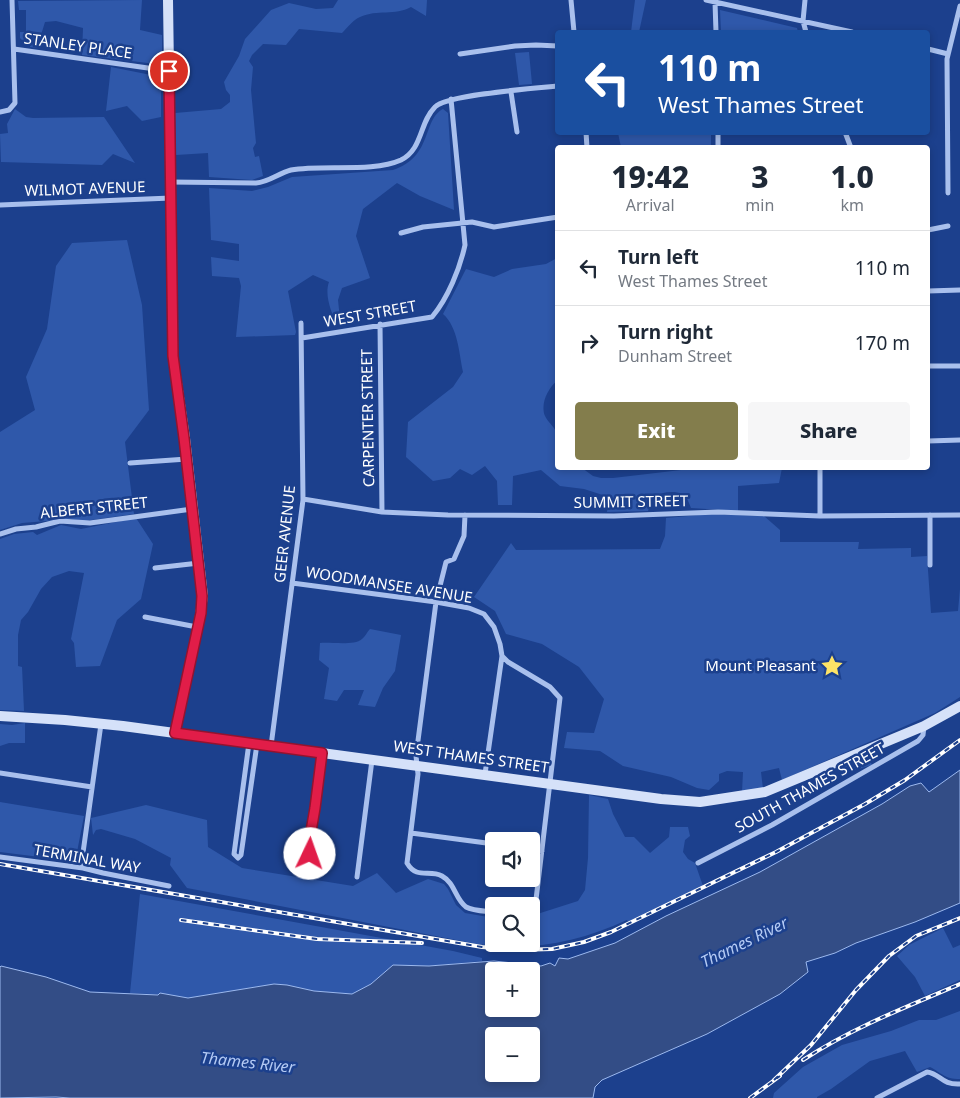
<!DOCTYPE html>
<meta charset="utf-8">
<style>
body{margin:0;font-family:"Noto Sans",sans-serif;background:#f6f6f7;color:#1f2937;height:100vh;display:flex;flex-direction:column;font-size:19px;white-space:nowrap}
*{box-sizing:border-box;margin:0}
p{font-size:16px;color:#747a83}
.icon{flex:none;width:28px;height:28px;fill:none;stroke:currentColor;stroke-width:2;stroke-linecap:round;stroke-linejoin:round}
.map{position:relative;flex:1;overflow:hidden}
.panel{position:absolute;left:555px;top:145px;width:375px;height:325px;display:flex;flex-direction:column;background:#fff;border-radius:5px;box-shadow:0 2px 8px #0003}
.panel>*{flex:none}
.hud{position:absolute;left:555px;top:30px;width:375px;height:105px;border-radius:5px;box-shadow:0 2px 8px #0003;background:#1a4fa0;color:#fff;overflow:hidden}
.controls{position:absolute;left:485px;top:832px;display:grid;gap:10px}
.controls a{display:grid;place-items:center;width:55px;height:55px;border-radius:5px;background:#fff;box-shadow:0 2px 8px #0003;font-size:25px}
.pin{position:absolute;display:grid;place-items:center;width:42px;height:42px;color:#fff;margin:-21px;border:2px solid #fff;border-radius:50%;box-shadow:0 1px 5px #0007}
.me{position:absolute;width:55px;margin:-28px;rotate:3deg;stroke-linejoin:round;filter:drop-shadow(0 0 4px #0008)}
.turn{display:flex;align-items:center;gap:18px;height:105px;padding:0 20px;font-size:22px}
.turn .icon{width:65px;height:65px;stroke-width:2.5}
.turn b{display:block;font-size:35px;line-height:42px}
.eta{display:flex;justify-content:space-evenly;align-items:center;height:85px;text-align:center}
.eta b{font-size:30px;font-weight:800;line-height:35px}
.cta{display:flex;gap:10px;margin-top:auto;padding:10px 20px}
.cta a{flex:1;height:58px;border-radius:5px;background:#837d4c;color:#fff;font-size:20px;font-weight:800;line-height:58px;text-align:center}
.cta a+a{background:#f6f6f7;color:#1f2937}
ul{padding:0;list-style:none}
li{display:flex;align-items:center;gap:15px;height:75px;padding:0 20px;border-top:1px solid #e0e1e3}
li div{flex:1}
li b{display:block;font-size:19px}
li em{font-style:normal}
.map>svg:first-child{display:block}
</style>
<div class="map">
<svg width="960" height="1098" viewBox="0 0 960 1098">
<rect width="100%" height="100%" fill="#1c408d"/>
<path fill="#2f58aa" d="M142,0L140,30L162,35V62L156,64L82,55L83,28L56,21L45,22L37,48L30,47V44L24,42L20,38V32H26V10H19L18,1Z
M338,0H427L426,16L411,7C395,16 377,9 360,17C353,20 347,28 342,33L299,29L286,45L263,44L252,55L249,61L253,67L251,90L256,143L253,148L255,157L259,156L263,176L252,180L209,177L208,153L176,155L175,113L221,109L230,102V95L226,90L224,82L239,56L245,39L271,10L289,3L316,9L333,8Z
M635,0H646L639,32H631Z
M720,10L797,28L798,32H721Z
M529,52L532,84L519,85L515,53Z
M111,67L161,77V117L142,121L127,106L106,111Z
M15,109L26,117L33,118L104,117L135,163L113,154L102,165L1,162L0,134L8,133L7,124Z
M443,109L448,113L454,210L420,196L397,183L363,209L356,236L370,278L342,288L338,300L340,319L337,326C332,313 324,296 329,282L313,275L288,291L296,332L295,335L236,337L241,286L239,278L212,276L211,257L239,261V244L211,240L209,188L252,191L268,187L292,177L393,170C433,157 422,120 443,109Z
M618,133H711V147H621Z
M127,240L142,305L149,410L125,442L134,514L84,521L71,519L22,523L0,530V432L35,410L26,377L47,329L56,266L72,243Z
M557,258V381C548,388 540,404 545,416C548,423 557,428 557,436C559,446 557,457 558,468H582L593,476L601,478H613L698,468H782L779,483L738,486V511L691,508C689,503 687,496 682,494C673,490 661,493 653,496L648,511L607,512L609,497L584,489L560,486L541,470L513,476L512,505H498L497,481L485,466L472,475L460,469L450,478L433,481L406,457L408,422L453,387L463,372C459,353 458,327 443,314L466,269L494,277L512,269L546,264Z
M710,514L764,516L780,530V542H859L858,549L911,548V557L927,556L931,613L958,611L960,589V697L935,713L782,780L779,768L761,772L763,789L742,792L743,772L727,771L719,774V781L709,790L697,788L671,777L623,766L600,751L564,748L567,732L594,733L604,699L579,667L542,644L506,634L495,611L474,597L511,543L516,550L660,549L665,536L666,518Z
M136,518L153,544L141,599L117,620L100,666L76,667L74,643L71,639L84,573L69,571L52,577L41,589L28,612L21,620L18,635V666L22,667L24,711L0,710V539L14,534L33,532L37,535L61,525L81,529Z
M370,629L401,635L395,671L383,688L375,707L358,705L364,690H344L337,701L324,699L329,668L319,660L320,643C332,642 354,646 362,639C365,637 367,632 370,629Z
M25,723V743H9L0,746V724L12,725Z
M867,754L872,765L842,774L835,768Z
M589,795L608,799L613,814L625,837H634L650,853L669,837L670,827H688L690,836L685,840L683,852L688,859L695,863L703,886L628,922L627,920C579,942 530,952 477,944L187,888L170,865L171,858L135,839L101,829L96,830L93,835L91,818L146,805L207,820L208,847L242,868L353,886L377,873L396,893L428,879L444,884L448,889L456,905L465,913L494,918V944H531V916L578,901L585,890L588,858Z
M0,802L84,816L77,852L72,861L0,852Z
M140,894L453,951L482,958V961L429,966L395,965L371,984L352,994L314,991L274,984L188,998C182,997 177,997 172,995L130,993Z
M943,928L953,948L960,945V980L925,996L915,977L897,956L909,945Z
M960,1011V1079C944,1079 942,1073 930,1067L917,1072L905,1051L870,1061L831,1089L817,1097V1098H773L774,1093L803,1067L842,1045L891,1031L919,1020H936Z"/>
<path fill="#334d86" stroke="#9cb9ef" fill-rule="evenodd" d="M960,770V903L915,922L856,943L835,953L806,962L808,972L780,994L707,1034L602,1080L595,1087L593,1098H70L56,1097L0,1098V967L1,966L46,977L90,992L158,995L160,993L188,998L274,984L287,985L314,991L352,994L371,984L393,965L429,966L494,961L541,966L550,963L555,966L559,958L568,959L615,943L666,916L760,872L882,804L910,786L921,783L929,792ZM494,971H531V1009H494ZM494,1036H531V1074H494Z"/>
<g fill="none" stroke-linecap="round" stroke-linejoin="round">
<path stroke="#a9c0ed" stroke-width="5" d="M571,0L574,32
M706,0L852,32
M805,0L803,21L806,32
M715,2L716,32
M14,49L169,71
M928,49L948,54
M460,54L515,46L536,45L558,46
M511,92L517,132
M0,112L9,110L15,103L12,0
M586,132L587,148
M718,132V148
M845,132L851,148
M170,182L256,183C269,182 279,173 291,170C323,164 372,173 401,160C423,149 419,123 435,107C445,95 537,88 558,86
M948,193L947,59L960,6
M0,205L171,198
M928,230L948,226
M401,233L423,227L472,222L494,227L558,217
M928,291L960,290
M380,324L382,512
M302,338L432,317C448,298 460,268 465,245L451,99
M928,366H960
M928,441L960,440
M130,463L187,459
M303,499L382,512L448,515L614,516L718,512L820,516L960,515
M465,515L464,536L454,559L446,562L436,602L416,756L418,774L407,863C417,880 429,869 442,876C455,883 455,899 466,907C473,911 486,911 494,912
M930,515V565
M820,516V468
M0,534L16,529L36,527L60,521L90,523L192,509
M155,568L199,563
M292,583L436,602L469,608L484,614L494,627L500,644L502,656L508,662L550,687L560,698L535,908L531,913
M145,617L197,627
M249,743L234,854L238,858L241,855L257,744
M271,746L303,500L301,323
M0,773L92,787
M485,774L502,656
M411,833L494,844
M531,849L542,851
M0,857L83,868L103,873L169,886
M698,863L772,825L918,741L923,735L924,726
M307,866L310,837L315,809L322,753
M81,867L101,724
M357,877L372,760
M877,1098L927,1072C941,1074 941,1085 960,1084"/>
<path stroke="#d5e1f9" stroke-width="10" d="M168,0L173,356L185,438L203,596L199,622L175,733
M0,716L65,720L123,726L661,799L700,802L765,792L924,726L960,706"/>
<defs>
<path id="rail" d="M0,864L482,947L520,950L552,949L584,942L611,932L776,852L865,804L905,780L960,740
M181,920L317,939L422,943
M803,1060C852,1028 906,1007 960,984
M774,1080L811,1045L856,990L889,956L916,936L960,918
M750,1098L780,1076"/>
</defs>
<use href="#rail" stroke="#fff" stroke-width="4"/>
<use href="#rail" stroke="#1c408d" stroke-width="2" stroke-dasharray="5.5" stroke-linecap="butt"/>
</g>
<g fill="none" stroke-linecap="round" stroke-linejoin="round">
<defs>
<path id="route" d="M169,71L173,356L184,438L202,596L201,613L175,733L322,753L315,808L310,837V854"/>
</defs>
<use href="#route" stroke="#92132f" stroke-width="12"/>
<use href="#route" stroke="#e11d48" stroke-width="9"/>
</g>
<defs>
<symbol id="sight-bare" viewBox="-9 -9 18 18"><path d="M0-6L1.8-2.2L6-1.7L2.9 1.2L3.7 5.4L0 3.3L-3.7 5.4L-2.9 1.2L-6-1.7L-1.8-2.2Z" fill="#fde366" stroke="#1c408d" stroke-width="2.5" paint-order="stroke"/></symbol>
</defs>
<g fill-rule="evenodd">
<use href="#sight-bare" x="816" y="650" width="32" height="32"/>
</g>
<g text-anchor="middle" stroke-width="5" stroke-linejoin="round" paint-order="stroke">
<g font-size="15" fill="#fff" stroke="#1c408d">
<text transform="translate(78 46) rotate(8)" y="5">STANLEY PLACE</text>
<text transform="translate(85 189) rotate(-2)" y="5">WILMOT AVENUE</text>
<text transform="translate(370 314) rotate(-10)" y="5">WEST STREET</text>
<text transform="translate(368 418) rotate(-91)" y="5">CARPENTER STREET</text>
<text transform="translate(631 502) rotate(-1)" y="5">SUMMIT STREET</text>
<text transform="translate(94 508) rotate(-6)" y="5">ALBERT STREET</text>
<text transform="translate(285 534) rotate(-84)" y="5">GEER AVENUE</text>
<text transform="translate(389 585) rotate(9)" y="5">WOODMANSEE AVENUE</text>
<text transform="translate(471 757) rotate(8)" y="5">WEST THAMES STREET</text>
<text transform="translate(810 788) rotate(-29)" y="5">SOUTH THAMES STREET</text>
<text transform="translate(87 859) rotate(10)" y="5">TERMINAL WAY</text>
</g>
<g font-size="15" fill="#fff" stroke="#1c408d" text-anchor="end">
<text x="816" y="671">Mount Pleasant</text>
</g>
<g font-size="16" font-style="italic" fill="#b4caf4" stroke="#1c408d">
<text transform="translate(744 942) rotate(-26)" y="6">Thames River</text>
<text transform="translate(248 1062) rotate(6)" y="6">Thames River</text>
</g>
</g>
</svg>
<div class="controls">
<a><svg class="icon" aria-label="sound" viewBox="0 0 24 24"><path d="M4 9h4l5-4v14l-5-4H4zM17 9q2 3 0 6"/></svg></a>
<a><svg class="icon" aria-label="search" viewBox="0 0 24 24"><circle cx="10" cy="10" r="6"/><path d="M15 15l6 6"/></svg></a>
<a>+</a>
<a>−</a>
</div>
<div class="pin" style="left:169px;top:71px;background:#d93025"><svg class="icon" aria-label="arrive" viewBox="0 0 24 24"><path d="M6 21V4h12l-3 4 3 4H6"/></svg></div>
<svg class="me" style="left:310px;top:854px" viewBox="-20 -20 40 40"><circle r="19" fill="#fff"/><path d="M0-13L10 11 0 6-10 11z" fill="#e11d48"/></svg>
<div class="hud">
<div class="turn"><svg class="icon" aria-label="left" viewBox="0 0 24 24"><path d="M17 20v-9H6M10 6l-5 5 5 5"/></svg><div><b>110 m</b>West Thames Street</div></div>
</div>
<section class="panel">
<div class="eta">
<div><b>19:42</b><p>Arrival</p></div>
<div><b>3</b><p>min</p></div>
<div><b>1.0</b><p>km</p></div>
</div>
<ul>
<li><svg class="icon" aria-label="left" viewBox="0 0 24 24"><path d="M17 20v-9H6M10 6l-5 5 5 5"/></svg><div><b>Turn left</b><p>West Thames Street</p></div><em>110 m</em></li>
<li><svg class="icon" aria-label="right" viewBox="0 0 24 24"><path d="M7 20v-9h11M14 6l5 5-5 5"/></svg><div><b>Turn right</b><p>Dunham Street</p></div><em>170 m</em></li>
</ul>
<div class="cta"><a>Exit</a><a>Share</a></div>
</section>
</div>
